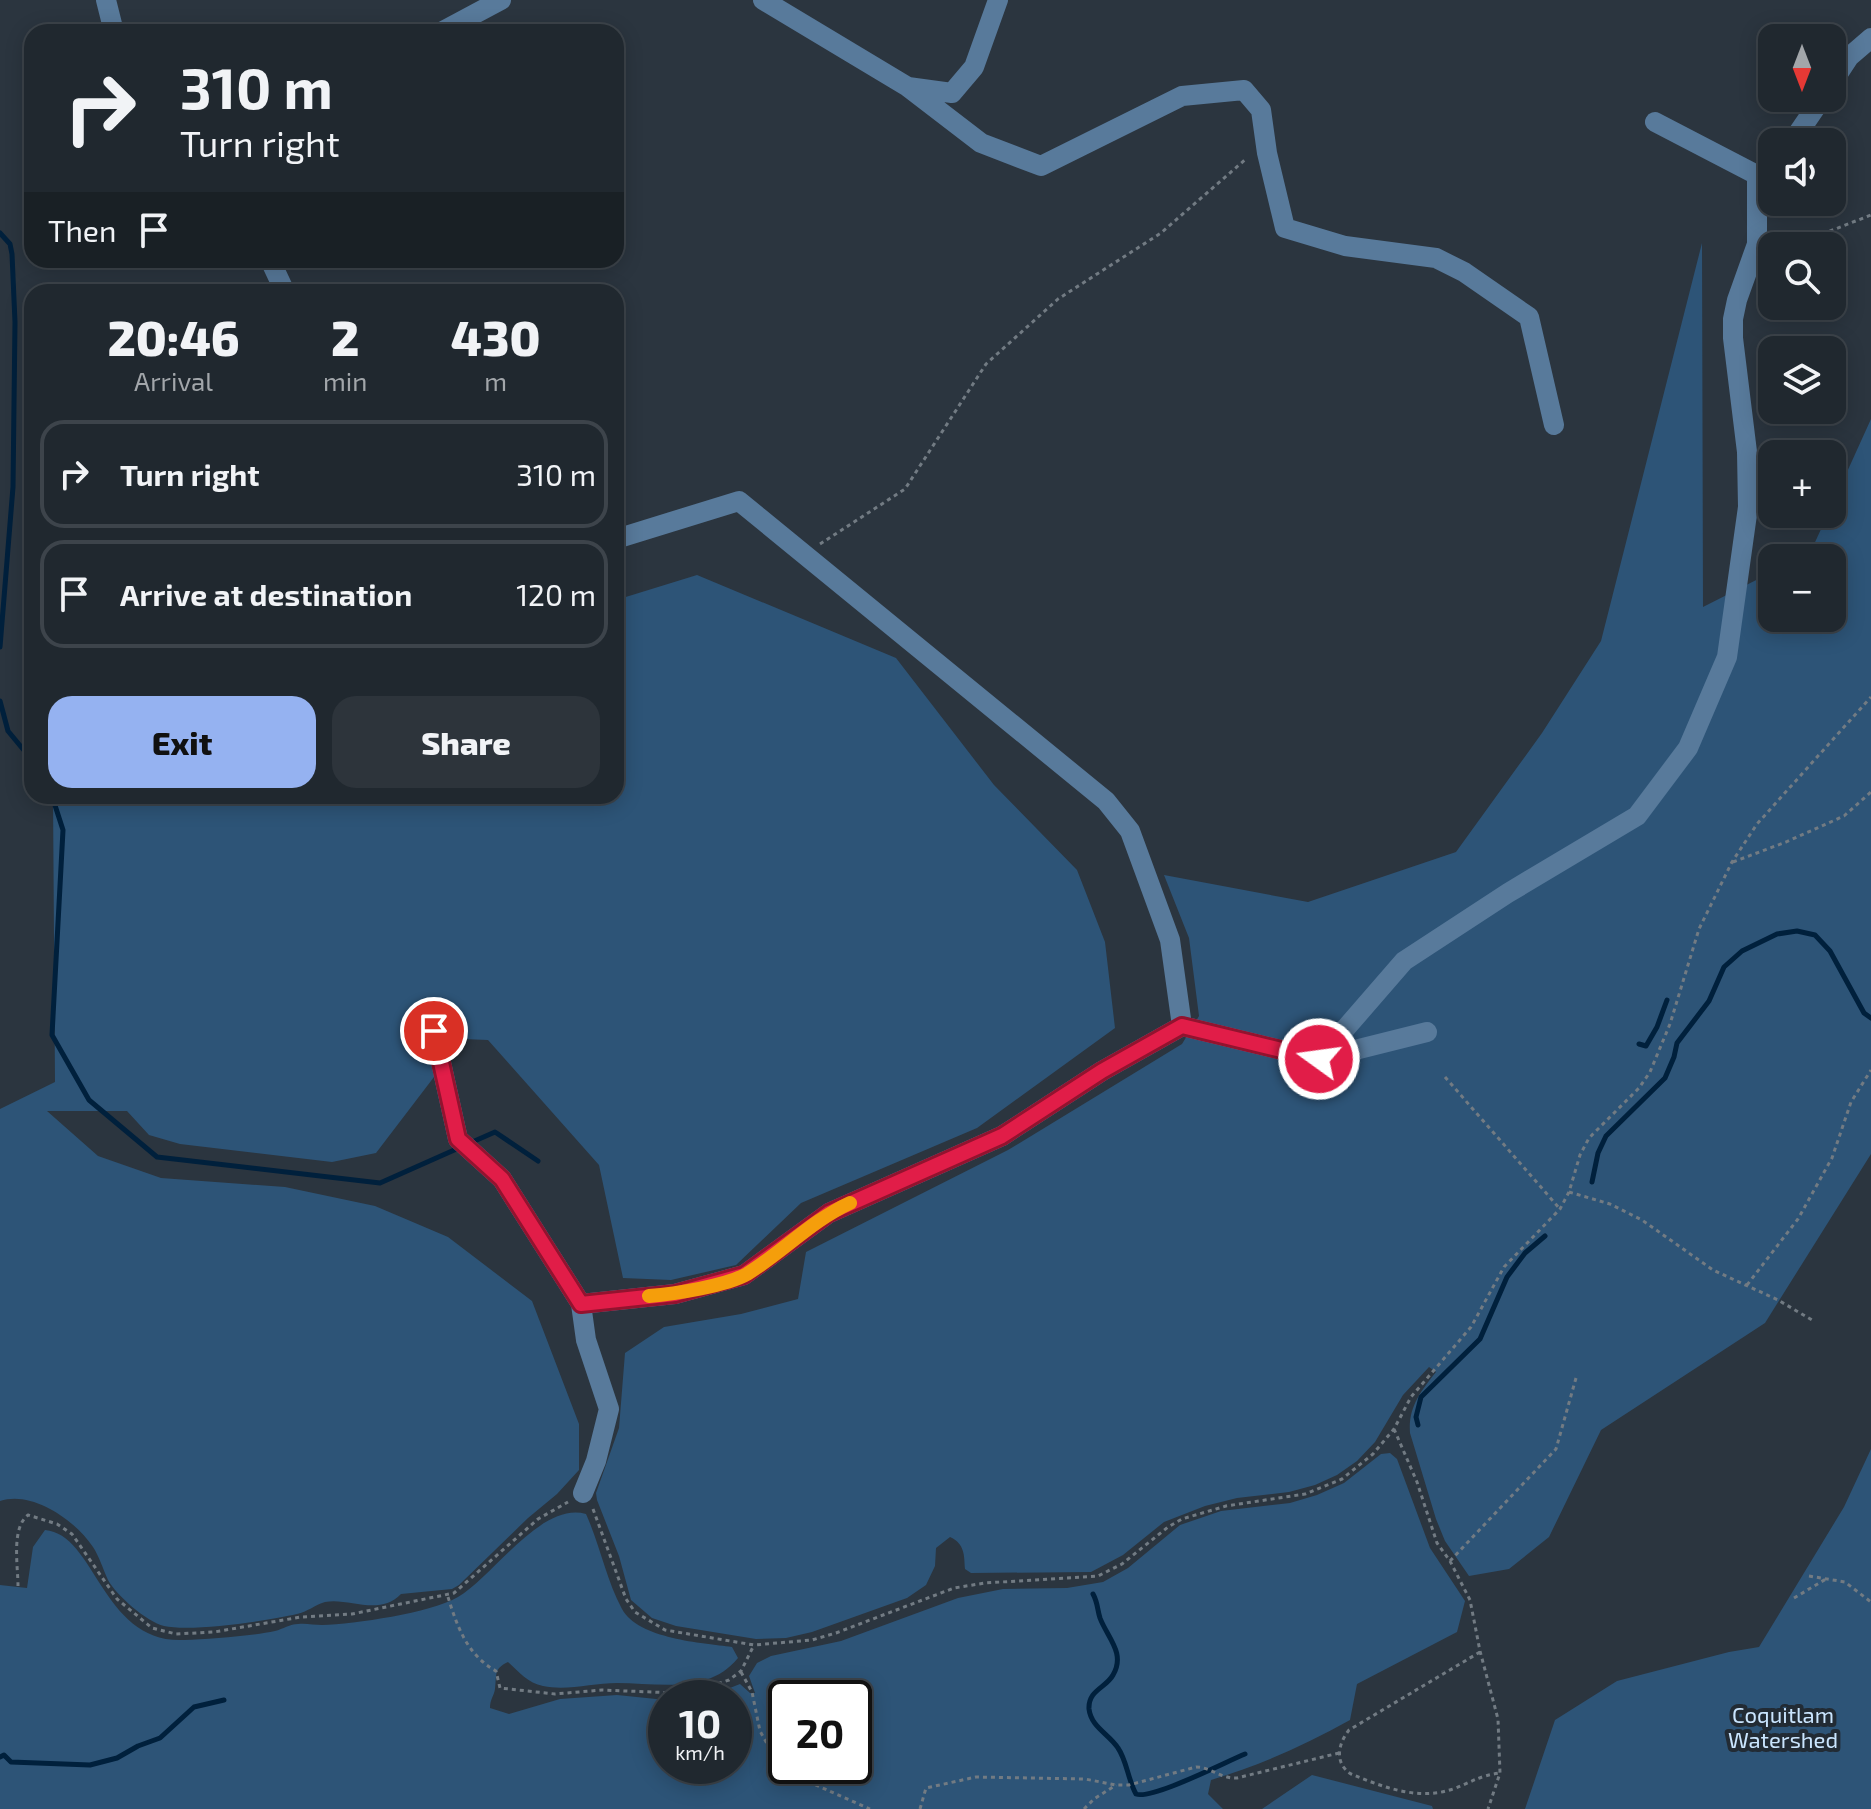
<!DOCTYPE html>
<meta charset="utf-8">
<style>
body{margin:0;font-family:"Exo 2",sans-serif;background:#2d343b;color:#f1f3f6;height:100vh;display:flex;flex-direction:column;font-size:30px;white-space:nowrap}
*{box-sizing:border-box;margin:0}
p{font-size:26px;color:#a2a6aa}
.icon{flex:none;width:44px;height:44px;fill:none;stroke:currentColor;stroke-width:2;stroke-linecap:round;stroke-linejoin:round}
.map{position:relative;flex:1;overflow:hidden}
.details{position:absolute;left:24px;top:284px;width:600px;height:520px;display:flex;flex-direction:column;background:#20282f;border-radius:24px;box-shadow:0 4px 20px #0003,0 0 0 2px #3d444b}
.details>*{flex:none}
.top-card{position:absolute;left:24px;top:24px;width:600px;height:244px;border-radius:24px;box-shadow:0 4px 20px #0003,0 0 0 2px #3d444b;background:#20282f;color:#f1f3f6;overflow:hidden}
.needle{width:52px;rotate:180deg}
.buttons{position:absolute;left:1758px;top:24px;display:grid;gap:16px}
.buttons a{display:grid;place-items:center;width:88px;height:88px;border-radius:16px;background:#20282f;box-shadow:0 4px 20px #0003,0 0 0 2px #3d444b;font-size:40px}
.speed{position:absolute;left:648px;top:1680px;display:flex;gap:16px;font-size:40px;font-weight:700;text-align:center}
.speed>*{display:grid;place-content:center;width:104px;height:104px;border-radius:50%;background:#20282f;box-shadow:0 4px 20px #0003,0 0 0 2px #3d444b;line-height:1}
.speed small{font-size:20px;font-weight:400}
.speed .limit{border:4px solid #111;border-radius:12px;background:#fff;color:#111}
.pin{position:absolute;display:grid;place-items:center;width:68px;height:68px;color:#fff;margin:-34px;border:4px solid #fff;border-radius:50%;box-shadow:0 2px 8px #0007}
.me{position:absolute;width:88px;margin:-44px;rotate:284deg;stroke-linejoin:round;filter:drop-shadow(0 0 6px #0008)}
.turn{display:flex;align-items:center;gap:28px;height:168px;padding:0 24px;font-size:36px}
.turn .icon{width:104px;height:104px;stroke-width:2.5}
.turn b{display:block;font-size:56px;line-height:68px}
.then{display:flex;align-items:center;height:76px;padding:0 24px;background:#0003;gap:16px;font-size:30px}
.eta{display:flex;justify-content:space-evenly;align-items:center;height:136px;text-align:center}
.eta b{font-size:48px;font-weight:800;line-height:56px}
.button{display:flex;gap:16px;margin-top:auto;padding:16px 24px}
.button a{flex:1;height:92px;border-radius:24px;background:#95b2f1;color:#111;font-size:32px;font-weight:800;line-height:92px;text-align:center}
.button a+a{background:#2d343b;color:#f1f3f6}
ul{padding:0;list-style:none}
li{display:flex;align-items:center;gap:24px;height:108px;margin:0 16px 12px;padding:0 8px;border:4px solid #3d444b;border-radius:24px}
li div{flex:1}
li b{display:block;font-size:30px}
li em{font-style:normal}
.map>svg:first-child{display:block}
</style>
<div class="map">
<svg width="1871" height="1809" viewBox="0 0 1871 1809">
<rect width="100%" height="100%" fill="#2b353f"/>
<path fill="#2d5477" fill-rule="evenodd" d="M1702,243L1703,607L1772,572V618H1832V558H1800L1810,553L1828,514H1832V505L1871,419V1154L1765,1323L1601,1430L1549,1537L1509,1569L1469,1576L1445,1541L1436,1519L1410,1433C1408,1407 1421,1391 1436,1372L1429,1367L1403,1395L1375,1442L1357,1461L1337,1475L1315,1485L1289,1492L1237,1498L1205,1506L1164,1522L1123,1555L1091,1572L971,1573L965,1569C964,1555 965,1544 950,1537L936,1548L935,1566L926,1585L907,1598L812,1632L786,1638L756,1639L676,1626L652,1618L631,1600L619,1556L597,1500L596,1493L619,1428L625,1353L664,1327L741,1314L798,1299L806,1252L1008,1150L1182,1044L1199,1016L1189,938L1164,875L1308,902L1456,852L1542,733L1601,641Z
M697,575L896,658L994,785L1077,870L1105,942L1115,1028L977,1128L801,1203L736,1265L671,1280L623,1278L599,1165L488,1040L463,1039L376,1153L332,1162L180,1144L149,1135L127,1111H47L98,1156L161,1178L285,1187L375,1206L448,1237L532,1301L579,1424V1470L557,1494L528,1518L459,1585L452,1589L401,1594C379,1617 348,1597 325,1602C315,1605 307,1612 297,1614C267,1621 192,1632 164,1626C147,1622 116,1595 108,1580C103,1569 99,1556 93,1547C75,1520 32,1490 0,1501V1109L55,1082L53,796H616V600Z
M1871,1449V1809H1525L1555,1720L1617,1681L1729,1652L1759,1647L1844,1507Z
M1390,1453L1397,1459L1430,1548L1465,1601L1457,1632L1357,1684L1350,1720C1305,1745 1261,1765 1211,1780L1208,1794L1223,1809H0V1585L27,1588L33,1547L45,1530C96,1534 102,1644 184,1640C209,1639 252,1636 275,1631C283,1629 290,1624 298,1624C306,1623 314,1625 322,1625C355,1624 430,1613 458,1597C493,1577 541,1501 586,1514C600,1545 606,1579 622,1609C638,1639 703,1643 732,1647L738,1658C708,1695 658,1683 617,1683C593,1683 567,1691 543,1686C528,1683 519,1672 508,1662C493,1669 497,1675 495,1689C494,1696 490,1699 490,1708L509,1714L560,1699L617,1695L666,1700V1766H734V1698H693L712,1695L740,1684L750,1693H755L749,1676L757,1663L771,1656L841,1641L958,1598L1003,1589L1067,1588L1103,1582L1128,1568L1180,1525L1221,1511L1290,1503L1317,1495L1344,1483L1381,1454ZM786,1698H854V1766H786Z
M1312,1775L1432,1806L1433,1809H1262Z"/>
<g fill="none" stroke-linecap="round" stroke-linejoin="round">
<path stroke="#00203c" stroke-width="5" d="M0,233L10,244L12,254L15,322L13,487L0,647
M0,701L8,731L32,760
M52,796L63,830L52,1035L89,1100L157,1157L380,1183L461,1147
M1639,1044L1646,1046L1657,1027L1667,1000
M470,1143L495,1132L538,1161
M1592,1182L1598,1153L1606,1136L1665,1078L1674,1057L1677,1043L1709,1001L1724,967L1742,951L1777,934L1797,931L1815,935L1830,951L1864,1013L1871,1018
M1418,1425L1416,1417L1421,1397L1480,1339L1507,1277L1525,1253L1545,1236
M1093,1594C1098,1603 1097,1609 1100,1618C1107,1637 1126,1653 1113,1675C1106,1688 1088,1690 1089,1709C1091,1727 1109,1734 1118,1748C1127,1761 1128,1780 1136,1794C1152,1800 1225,1762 1245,1754
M0,1757L4,1755L11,1762L90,1765L117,1758L138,1746L160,1738L194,1707L224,1700"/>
<path stroke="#727b83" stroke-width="3" stroke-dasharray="4 4" stroke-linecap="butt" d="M1776,244H1797L1871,215
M820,544L905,489L986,364L1058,299L1161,233L1247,158
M1733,862L1786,842L1844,816L1871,792
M1445,1077L1560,1209
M1569,1192L1610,1204L1642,1220L1713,1270L1778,1300L1812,1320
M1747,1285L1798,1219L1832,1158L1851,1102L1871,1070
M1394,1429L1417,1482L1437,1543L1450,1561L1470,1600L1480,1651L1498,1719L1500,1773L1488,1809
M593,1509L626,1599L635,1612L665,1630L754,1645L812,1640L836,1633L954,1588L985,1583L1098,1576L1122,1564L1168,1527L1182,1519L1226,1506L1305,1494L1342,1479L1373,1454L1394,1429L1411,1397L1471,1327L1504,1267L1560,1209L1569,1192L1580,1155L1589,1138L1639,1088L1650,1072L1670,1024L1699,929L1732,862L1757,824L1871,697
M1450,1561L1556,1449L1576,1378
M1809,1576L1845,1582L1871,1602
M18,1586C18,1566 11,1528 28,1515L57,1524L72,1534L117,1599L152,1628L176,1634L214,1632L301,1617L352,1614L454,1593L538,1519L568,1502
M448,1597C457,1626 467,1655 496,1671L500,1688L555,1694L602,1690L675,1693L697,1691L729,1680L741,1671L754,1645
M1794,1598L1826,1579
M1480,1652L1349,1730C1338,1744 1334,1763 1351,1774C1383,1787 1418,1801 1453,1789C1472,1782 1478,1776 1500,1773
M741,1672L752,1692L760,1731L782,1770L870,1809
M920,1809L926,1788L976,1777L1085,1779L1116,1785H1129L1196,1767C1211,1767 1221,1779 1237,1778L1339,1753
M1084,1809L1094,1799L1116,1785"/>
<path stroke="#587a9b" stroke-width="20" d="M106,0L114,32
M763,0L908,87L952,93L974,67L998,0
M441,32L501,0
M1832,83L1849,57L1871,38
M908,87L981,143L1041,166L1182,96L1244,90L1261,110L1267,153L1285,228L1345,246L1436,258L1464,272L1529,317L1554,425
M1792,142L1822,98
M270,260L285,292
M616,539L739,501L1106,801L1130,831L1170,940L1182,1026
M434,1031L458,1139L502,1179L581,1304
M1319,1059L1427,1032
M583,1493L596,1461L609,1409L586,1340L581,1304L675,1294L744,1275L829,1213L1002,1136L1102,1071L1182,1026L1319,1059L1404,961L1508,893L1637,816L1688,748L1727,657L1748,507L1747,452L1733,338V319L1737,300L1757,244V175L1655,122"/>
</g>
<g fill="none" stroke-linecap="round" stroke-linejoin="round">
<defs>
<path id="route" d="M434,1031L458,1139L502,1179L581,1304L675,1294L744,1275L829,1213L1002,1136L1102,1071L1182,1026L1319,1059"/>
</defs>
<use href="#route" stroke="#92132f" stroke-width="20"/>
<use href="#route" stroke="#e11d48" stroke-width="14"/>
<path stroke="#f59e0b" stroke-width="14" d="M649,1296C674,1294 726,1286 747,1274C783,1252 811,1221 850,1203"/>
</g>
<g text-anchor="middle" stroke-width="8" stroke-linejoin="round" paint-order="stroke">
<g font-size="22" fill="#cae5fe" stroke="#222b34">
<text x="1783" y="1723">Coquitlam<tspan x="1783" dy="25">Watershed</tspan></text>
</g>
</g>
</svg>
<div class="buttons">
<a><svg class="needle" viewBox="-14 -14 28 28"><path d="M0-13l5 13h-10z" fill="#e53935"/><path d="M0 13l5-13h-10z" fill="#a2a6aa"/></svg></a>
<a><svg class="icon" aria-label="sound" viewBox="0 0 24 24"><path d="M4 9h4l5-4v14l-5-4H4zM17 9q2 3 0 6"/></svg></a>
<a><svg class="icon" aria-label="search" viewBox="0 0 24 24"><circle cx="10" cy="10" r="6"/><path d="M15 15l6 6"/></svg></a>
<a><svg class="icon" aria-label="layers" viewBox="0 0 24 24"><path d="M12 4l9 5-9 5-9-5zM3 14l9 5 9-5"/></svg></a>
<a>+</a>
<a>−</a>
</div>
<div class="speed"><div>10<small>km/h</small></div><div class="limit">20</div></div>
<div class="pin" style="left:434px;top:1031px;background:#d93025"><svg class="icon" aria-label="arrive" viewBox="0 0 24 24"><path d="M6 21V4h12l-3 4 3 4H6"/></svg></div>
<svg class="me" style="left:1319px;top:1059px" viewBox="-20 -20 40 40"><circle r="17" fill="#e11d48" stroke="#fff" stroke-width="3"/><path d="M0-11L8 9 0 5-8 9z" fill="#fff"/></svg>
<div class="top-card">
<div class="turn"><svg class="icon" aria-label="right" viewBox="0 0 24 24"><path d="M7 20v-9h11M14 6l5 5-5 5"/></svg><div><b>310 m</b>Turn right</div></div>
<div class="then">Then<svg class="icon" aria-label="arrive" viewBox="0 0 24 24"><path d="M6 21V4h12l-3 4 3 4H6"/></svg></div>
</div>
<section class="details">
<div class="eta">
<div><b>20:46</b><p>Arrival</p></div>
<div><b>2</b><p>min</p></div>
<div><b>430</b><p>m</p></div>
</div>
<ul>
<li><svg class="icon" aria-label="right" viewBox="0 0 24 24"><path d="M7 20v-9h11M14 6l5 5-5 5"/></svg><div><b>Turn right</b></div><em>310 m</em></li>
<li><svg class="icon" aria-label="arrive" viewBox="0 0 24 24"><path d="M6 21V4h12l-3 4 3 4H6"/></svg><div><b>Arrive at destination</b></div><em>120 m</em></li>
</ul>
<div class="button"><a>Exit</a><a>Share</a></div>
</section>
</div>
